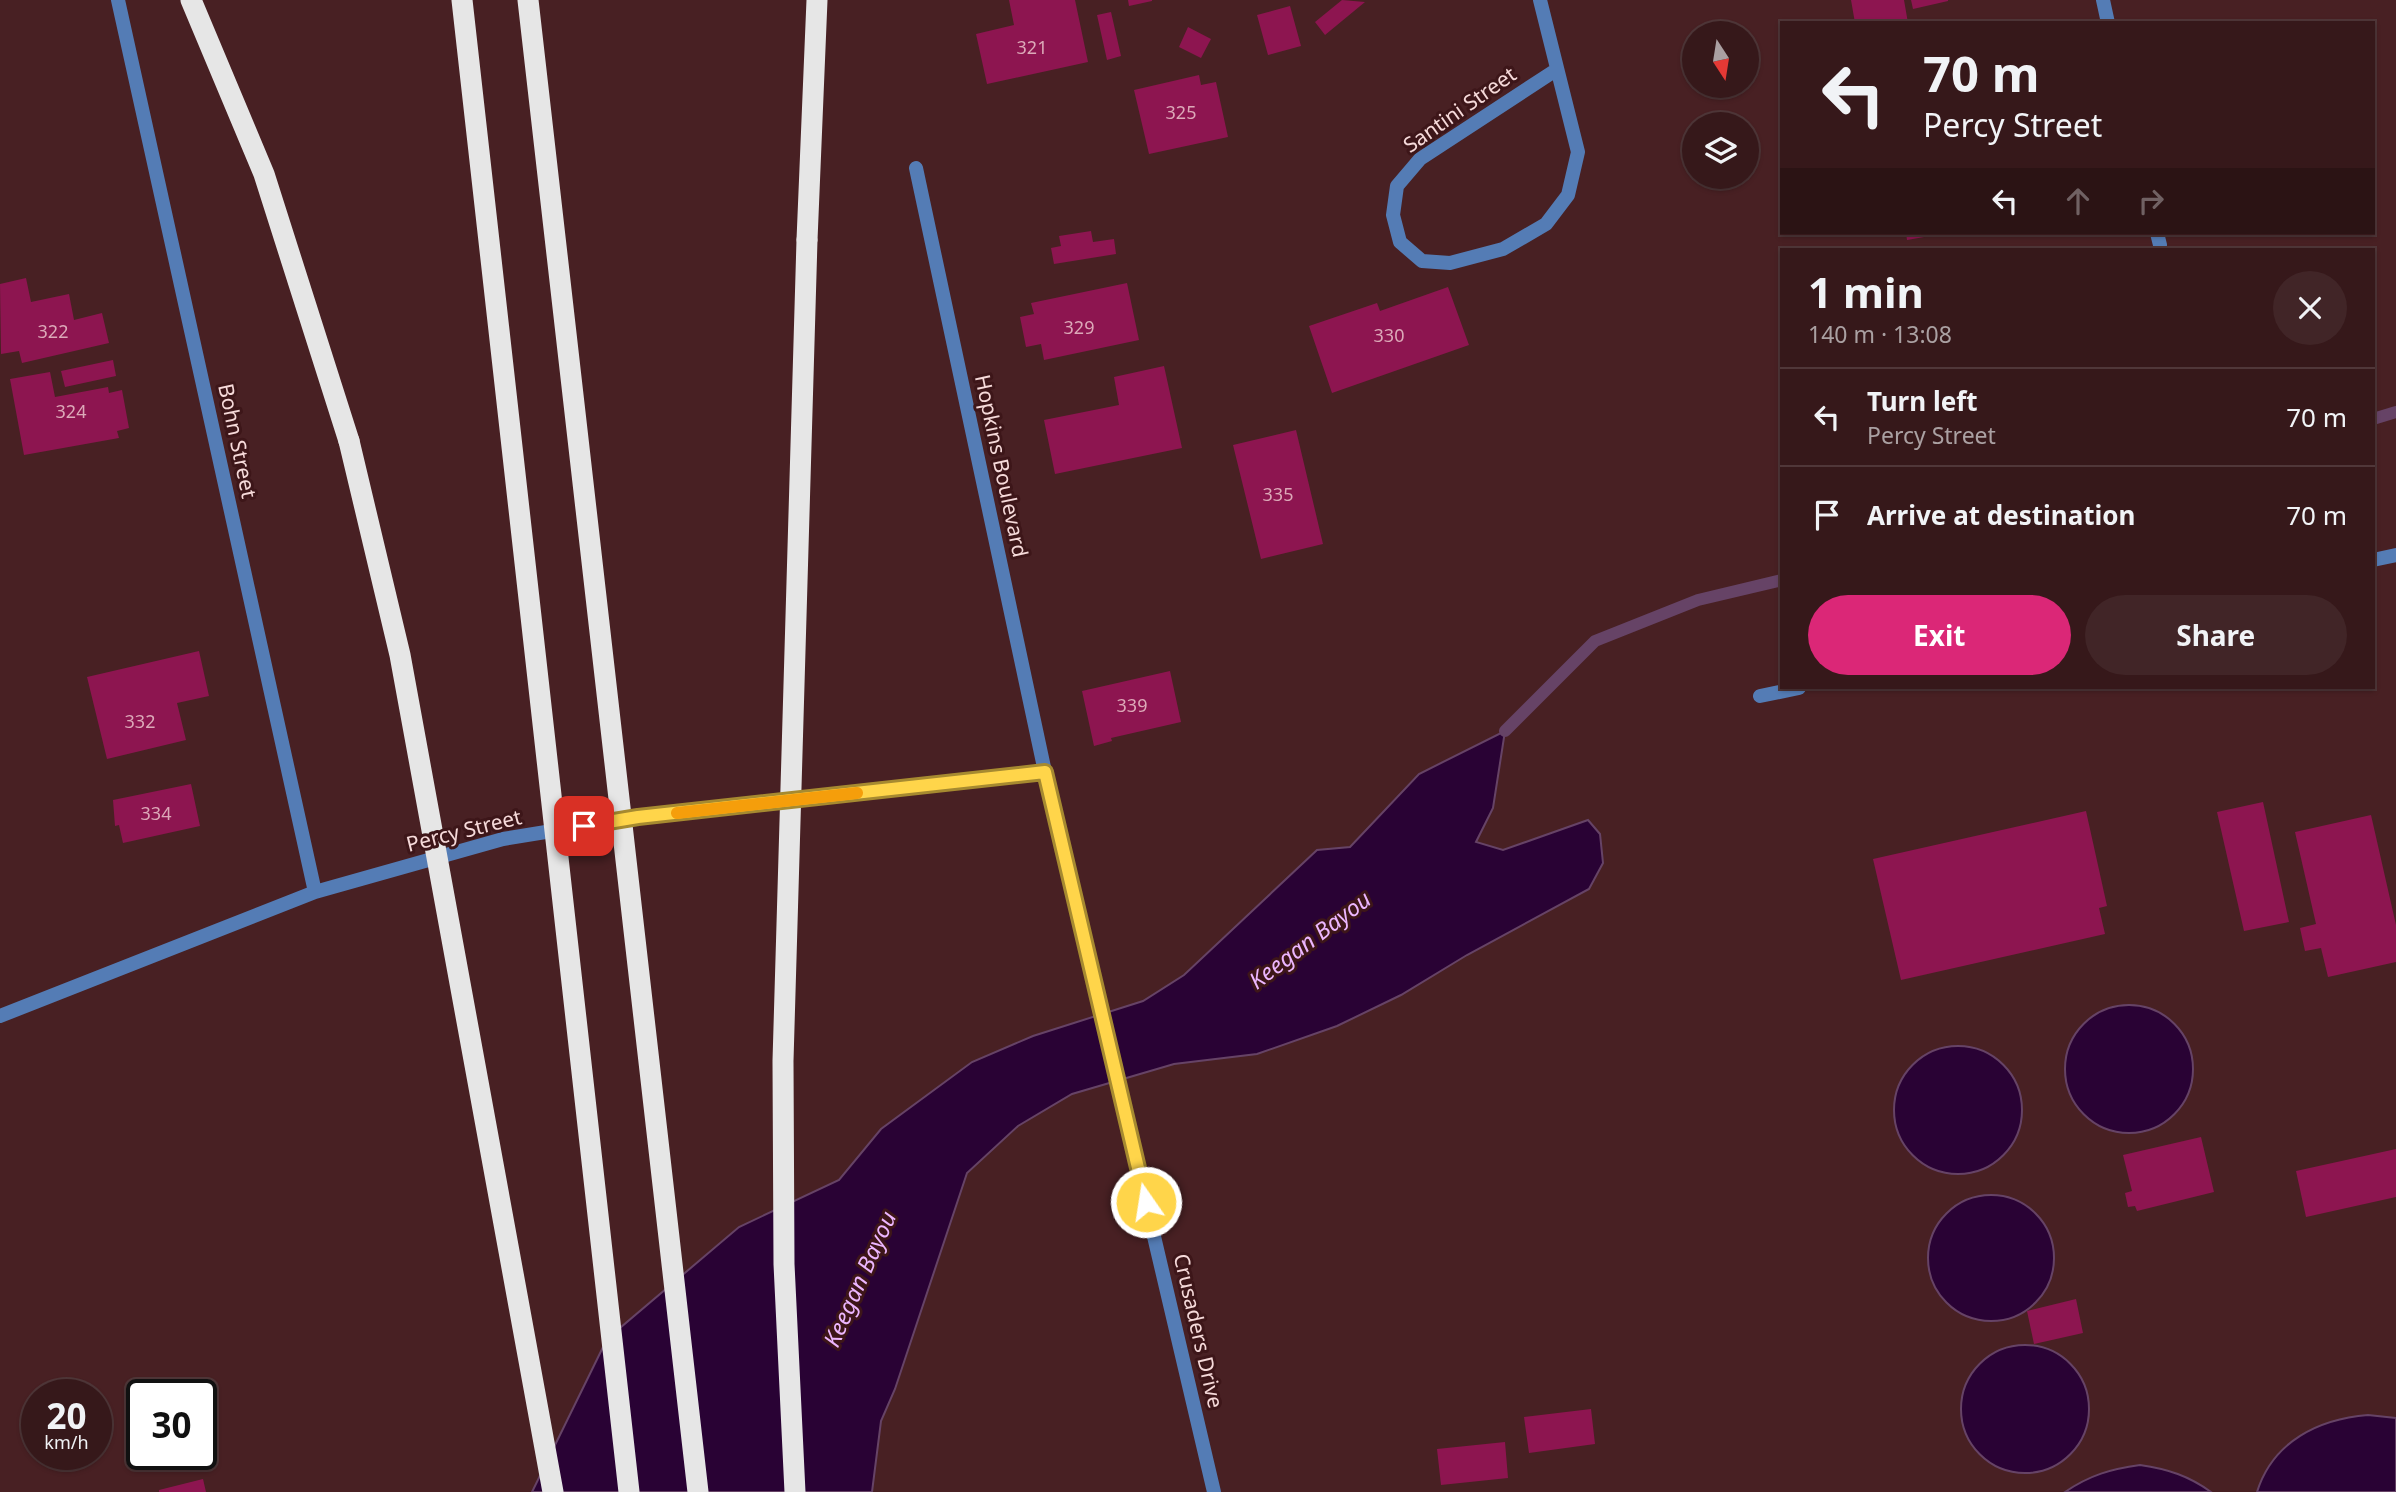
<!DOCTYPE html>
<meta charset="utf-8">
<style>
body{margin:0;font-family:"Noto Sans",sans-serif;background:#412527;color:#f1f3f6;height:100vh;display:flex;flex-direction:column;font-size:26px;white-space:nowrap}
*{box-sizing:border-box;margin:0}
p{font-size:23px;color:#aaa0a2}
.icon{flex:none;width:38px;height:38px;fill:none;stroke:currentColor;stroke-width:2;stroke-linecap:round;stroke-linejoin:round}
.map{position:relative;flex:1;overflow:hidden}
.panel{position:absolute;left:1780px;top:248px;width:595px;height:441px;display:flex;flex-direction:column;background:#36181a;border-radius:0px;box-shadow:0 2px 5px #0004,0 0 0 2px #503739}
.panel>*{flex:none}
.guide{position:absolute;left:1780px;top:21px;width:595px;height:214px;border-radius:0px;box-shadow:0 2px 5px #0004,0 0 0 2px #503739;background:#36181a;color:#f1f3f6;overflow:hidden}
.needle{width:46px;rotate:168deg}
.tools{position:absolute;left:1682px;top:21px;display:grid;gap:14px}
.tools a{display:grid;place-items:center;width:77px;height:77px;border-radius:50%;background:#36181a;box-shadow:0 2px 5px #0004,0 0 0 2px #503739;font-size:35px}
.speed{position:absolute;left:21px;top:1379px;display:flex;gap:14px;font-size:35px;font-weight:700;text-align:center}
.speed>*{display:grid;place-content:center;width:91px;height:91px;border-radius:50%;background:#36181a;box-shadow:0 2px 5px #0004,0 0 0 2px #503739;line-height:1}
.speed small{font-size:18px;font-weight:400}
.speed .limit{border:4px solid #111;border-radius:10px;background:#fff;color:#111}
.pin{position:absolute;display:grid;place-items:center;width:60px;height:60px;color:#fff;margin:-30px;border-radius:14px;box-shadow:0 4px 10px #0006}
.me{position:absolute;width:77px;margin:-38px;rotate:347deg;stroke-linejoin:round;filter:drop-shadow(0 0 5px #0008)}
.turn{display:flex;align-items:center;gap:24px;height:147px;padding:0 28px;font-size:32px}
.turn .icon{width:91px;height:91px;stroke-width:2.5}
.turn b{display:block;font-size:49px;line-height:60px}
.lanes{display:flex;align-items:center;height:66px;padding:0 28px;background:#0003;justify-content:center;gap:35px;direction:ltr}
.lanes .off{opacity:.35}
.round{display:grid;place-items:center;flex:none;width:74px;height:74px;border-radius:37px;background:#412527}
.overview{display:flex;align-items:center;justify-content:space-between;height:119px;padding:0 28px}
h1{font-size:42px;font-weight:700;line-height:52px}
.cta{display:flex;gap:14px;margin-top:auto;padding:14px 28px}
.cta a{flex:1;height:80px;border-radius:42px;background:#db2777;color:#fff;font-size:28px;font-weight:700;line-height:80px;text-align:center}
.cta a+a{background:#412527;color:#f1f3f6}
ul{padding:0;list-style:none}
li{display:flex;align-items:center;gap:21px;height:98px;padding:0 28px;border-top:2px solid #503739}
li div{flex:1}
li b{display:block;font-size:26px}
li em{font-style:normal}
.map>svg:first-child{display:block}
</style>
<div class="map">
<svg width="2396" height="1492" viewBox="0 0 2396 1492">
<rect width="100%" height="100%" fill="#482023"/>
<path fill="#290234" stroke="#664366" stroke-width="2" d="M1505,731L1493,808L1476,842L1503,850L1588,820L1600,834L1603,863L1589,889L1467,955L1401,995L1337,1026L1257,1054L1174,1064L1072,1094L1018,1126L967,1173L895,1389L881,1421L872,1492H532L607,1339L739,1227L839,1180L881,1129L972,1062L1033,1036L1143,1001L1184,975L1317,850L1350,847L1419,774Z
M2065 1069a64 64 0 1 1 128 0a64 64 0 1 1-128 0Z
M1894 1110a64 64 0 1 1 128 0a64 64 0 1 1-128 0Z
M1928 1258a63 63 0 1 1 126 0a63 63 0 1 1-126 0Z
M1961 1409a64 64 0 1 1 128 0a64 64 0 1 1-128 0Z
M2368,1415L2396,1418V1492H2257C2273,1441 2319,1419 2368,1415Z
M2140,1465C2168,1469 2189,1476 2211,1492H2065C2090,1475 2111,1469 2140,1465Z"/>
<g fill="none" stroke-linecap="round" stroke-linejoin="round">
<path stroke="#664366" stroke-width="12" d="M2373,419L2396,412
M1505,731L1595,641L1698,600L1782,580"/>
</g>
<path fill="#8d1550" d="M1009,0H1075L1088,62L987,84L976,34L1014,25Z
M1128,0H1152V1L1129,6Z
M1342,0L1365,2L1325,35L1315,22Z
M1851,0H1904L1908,23H1855Z
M1911,0H1948V1L1913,9Z
M1290,6L1301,46L1268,55L1257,15Z
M1111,12L1121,56L1107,60L1097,15Z
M1188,27L1211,39L1201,58L1179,47Z
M1199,75L1201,85L1216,82L1228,137L1149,154L1134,90Z
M1091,231L1093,242L1114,239L1116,254L1054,264L1051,248L1061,246L1059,236Z
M1906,233H1929L1930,236L1907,240Z
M26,278L31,302L69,294L74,320L102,313L109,343L22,363L19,351L1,354L0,284Z
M1127,283L1139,340L1044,360L1041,344L1026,347L1020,317L1034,314L1031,303Z
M1448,287L1469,345L1332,393L1309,326L1377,303L1380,311Z
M113,360L116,376L65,387L61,371Z
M1164,366L1182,448L1055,474L1044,420L1119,405L1114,377Z
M50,372L55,397L108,387L109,393L122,390L129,428L117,431L119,438L24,455L10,379Z
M1296,430L1323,544L1261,559L1233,445Z
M199,651L209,696L177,703L186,740L107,759L87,677Z
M1170,671L1181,722L1111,738L1112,741L1094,746L1082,691Z
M191,784L200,826L123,843L119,825L115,826L113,800Z
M2263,802L2289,922L2244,931L2217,812Z
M2086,811L2107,906L2099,908L2105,934L1901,980L1873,859Z
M2371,815L2396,925V962L2328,977L2321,948L2305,951L2300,928L2316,924L2295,832Z
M2201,1137L2214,1192L2137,1211L2135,1206L2128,1207L2125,1193L2132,1191L2123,1155Z
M2396,1149V1197L2306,1217L2296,1171Z
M2076,1299L2083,1333L2034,1344L2027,1311Z
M1591,1409L1595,1444L1529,1453L1524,1417Z
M1505,1442L1508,1478L1441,1485L1437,1449Z
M203,1479L206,1492H159V1490Z"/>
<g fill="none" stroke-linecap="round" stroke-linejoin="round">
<path stroke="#547cb5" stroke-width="14" d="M118,0L315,892
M1540,0L1578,152L1568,195L1546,224L1503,249L1450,263L1422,261L1400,242L1393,215L1397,186L1420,159L1556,70
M2103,0L2108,23
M916,168L1045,772L1214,1492
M2157,233L2160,245
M2373,560L2396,555
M1760,696L1799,688
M0,1016L315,892L503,839L638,817L1045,772"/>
<path stroke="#e6e6e6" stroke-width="21" d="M191,0L264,174L349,441
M807,240L817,0"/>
<path stroke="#e6e6e6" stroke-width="21" d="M462,0L629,1492
M528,0L698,1492
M349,441L400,655L553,1492
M795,1492L784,1264L783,1061L807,240"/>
</g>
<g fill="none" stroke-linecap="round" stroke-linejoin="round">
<defs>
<path id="route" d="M584,826L638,817L1045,772L1146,1202"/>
</defs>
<use href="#route" stroke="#a68a30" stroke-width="18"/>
<use href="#route" stroke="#ffd54a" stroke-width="12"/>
<path stroke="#f59e0b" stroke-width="12" d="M677,813L857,793"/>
</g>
<g text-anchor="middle" stroke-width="6" stroke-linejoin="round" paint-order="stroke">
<g font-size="18" fill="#dca9b8">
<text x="1032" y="54">321</text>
<text x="1181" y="119">325</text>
<text x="1079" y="334">329</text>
<text x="53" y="338">322</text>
<text x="1389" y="342">330</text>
<text x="71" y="418">324</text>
<text x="1278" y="501">335</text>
<text x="1132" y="712">339</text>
<text x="140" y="728">332</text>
<text x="156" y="820">334</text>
</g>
<g font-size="21" fill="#f6dada" stroke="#3d1619">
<text transform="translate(1460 110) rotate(-35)" y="7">Santini Street</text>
<text transform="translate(237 441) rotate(78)" y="7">Bohn Street</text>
<text transform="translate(1001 466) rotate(78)" y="7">Hopkins Boulevard</text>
<text transform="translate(464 831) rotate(-14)" y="7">Percy Street</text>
<text transform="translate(1198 1331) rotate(77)" y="7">Crusaders Drive</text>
</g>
<g font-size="23" font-style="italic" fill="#ecb6fe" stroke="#3d1619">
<text transform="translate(1310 940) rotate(-37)" y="8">Keegan Bayou</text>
<text transform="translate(860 1279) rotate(-66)" y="8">Keegan Bayou</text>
</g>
</g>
</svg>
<div class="tools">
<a><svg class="needle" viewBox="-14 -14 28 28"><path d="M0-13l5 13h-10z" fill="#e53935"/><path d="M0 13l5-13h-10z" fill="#aaa0a2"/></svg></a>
<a><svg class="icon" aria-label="layers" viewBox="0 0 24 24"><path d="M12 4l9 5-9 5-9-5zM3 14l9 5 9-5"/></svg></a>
</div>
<div class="speed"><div>20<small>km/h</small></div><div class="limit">30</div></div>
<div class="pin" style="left:584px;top:826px;background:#d93025"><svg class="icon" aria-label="arrive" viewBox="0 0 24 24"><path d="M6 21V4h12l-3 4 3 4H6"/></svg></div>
<svg class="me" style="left:1146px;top:1202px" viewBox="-20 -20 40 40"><circle r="17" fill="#ffd54a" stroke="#fff" stroke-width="3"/><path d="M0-11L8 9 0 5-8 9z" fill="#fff"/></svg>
<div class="guide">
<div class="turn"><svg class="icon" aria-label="left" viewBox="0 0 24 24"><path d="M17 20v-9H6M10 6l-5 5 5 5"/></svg><div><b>70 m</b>Percy Street</div></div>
<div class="lanes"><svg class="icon" aria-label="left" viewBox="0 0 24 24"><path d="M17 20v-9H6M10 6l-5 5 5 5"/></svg><svg class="icon off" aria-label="ahead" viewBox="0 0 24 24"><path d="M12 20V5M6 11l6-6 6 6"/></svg><svg class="icon off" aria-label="right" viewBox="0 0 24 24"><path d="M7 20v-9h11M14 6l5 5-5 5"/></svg></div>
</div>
<section class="panel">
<div class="overview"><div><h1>1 min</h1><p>140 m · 13:08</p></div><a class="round"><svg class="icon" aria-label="close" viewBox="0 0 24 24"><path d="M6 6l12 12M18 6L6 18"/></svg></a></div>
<ul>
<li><svg class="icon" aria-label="left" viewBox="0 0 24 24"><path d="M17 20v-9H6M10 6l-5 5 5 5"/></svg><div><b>Turn left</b><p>Percy Street</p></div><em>70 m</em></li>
<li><svg class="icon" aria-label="arrive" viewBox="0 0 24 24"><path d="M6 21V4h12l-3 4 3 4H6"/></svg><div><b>Arrive at destination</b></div><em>70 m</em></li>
</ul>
<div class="cta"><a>Exit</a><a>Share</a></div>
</section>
</div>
